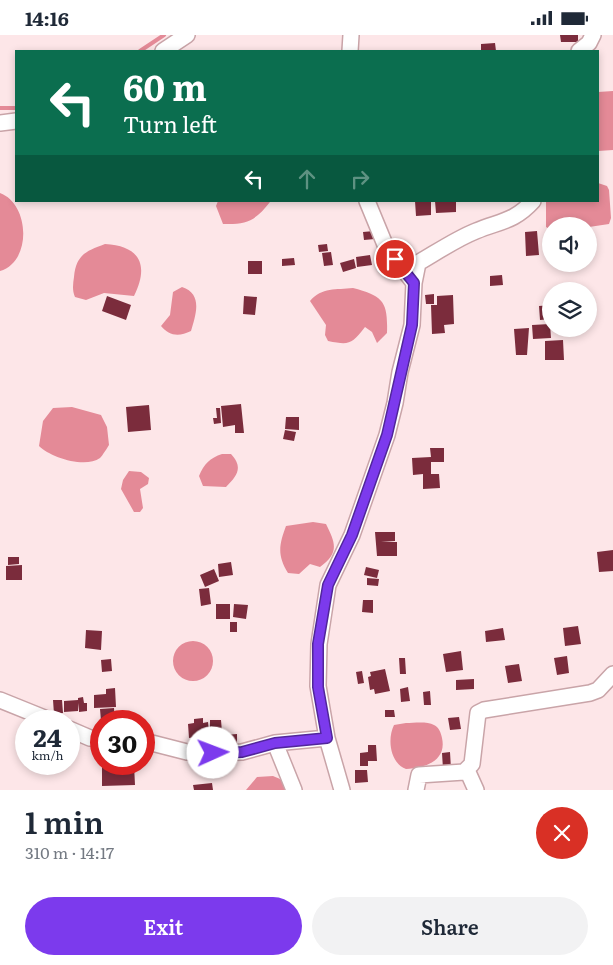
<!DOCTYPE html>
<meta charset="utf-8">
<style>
body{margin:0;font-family:Literata,serif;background:#f2f2f3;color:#1f2937;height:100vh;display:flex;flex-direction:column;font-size:19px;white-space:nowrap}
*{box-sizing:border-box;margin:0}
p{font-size:16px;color:#747a83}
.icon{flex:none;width:28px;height:28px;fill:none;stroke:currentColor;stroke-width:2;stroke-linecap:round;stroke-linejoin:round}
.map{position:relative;height:755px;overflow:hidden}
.panel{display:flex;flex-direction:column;background:#fff;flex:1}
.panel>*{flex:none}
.top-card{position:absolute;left:15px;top:15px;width:584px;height:152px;border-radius:0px;box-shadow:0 2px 8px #0003;background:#0b6e4f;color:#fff;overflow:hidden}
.tools{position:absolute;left:542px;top:182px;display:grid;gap:10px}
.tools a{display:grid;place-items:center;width:55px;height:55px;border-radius:50%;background:#fff;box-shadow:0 2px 8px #0003;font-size:25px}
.speed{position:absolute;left:15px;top:675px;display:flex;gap:10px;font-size:25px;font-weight:700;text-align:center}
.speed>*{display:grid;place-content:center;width:65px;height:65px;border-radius:50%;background:#fff;box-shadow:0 2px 8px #0003;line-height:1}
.speed small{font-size:12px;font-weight:400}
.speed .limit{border:8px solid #d22;background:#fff;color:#111}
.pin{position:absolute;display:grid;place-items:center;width:42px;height:42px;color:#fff;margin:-21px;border:2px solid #fff;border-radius:50%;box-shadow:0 1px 5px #0007}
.me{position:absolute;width:55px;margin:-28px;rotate:88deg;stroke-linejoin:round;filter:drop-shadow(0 0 4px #0008)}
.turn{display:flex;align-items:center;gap:18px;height:105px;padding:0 25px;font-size:22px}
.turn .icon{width:65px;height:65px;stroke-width:2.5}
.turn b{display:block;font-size:35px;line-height:42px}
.lanes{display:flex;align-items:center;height:48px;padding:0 25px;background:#0003;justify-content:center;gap:25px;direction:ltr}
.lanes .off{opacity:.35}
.round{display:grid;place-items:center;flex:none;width:52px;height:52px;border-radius:26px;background:#f2f2f3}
.overview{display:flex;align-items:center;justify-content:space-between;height:85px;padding:0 25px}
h1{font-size:30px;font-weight:600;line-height:38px}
.button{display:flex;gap:10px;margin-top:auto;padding:10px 25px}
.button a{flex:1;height:58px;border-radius:30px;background:#7c3aed;color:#fff;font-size:20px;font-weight:600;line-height:58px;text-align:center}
.button a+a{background:#f2f2f3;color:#1f2937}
.status{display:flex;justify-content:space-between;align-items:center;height:35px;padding:0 25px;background:#fff;direction:ltr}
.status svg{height:14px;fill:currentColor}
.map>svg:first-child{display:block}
</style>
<div class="status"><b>14:16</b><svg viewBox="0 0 49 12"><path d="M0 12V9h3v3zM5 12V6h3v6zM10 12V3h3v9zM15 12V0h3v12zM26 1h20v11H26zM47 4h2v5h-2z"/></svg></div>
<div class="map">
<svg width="613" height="755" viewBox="0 0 613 755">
<rect width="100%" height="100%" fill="#fde6e8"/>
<path fill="#e48a97" d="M613,56V115L598,116V57Z
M598,148L607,151L609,155L611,183L609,189L589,192L551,191V195L546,192V166H598Z
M0,158C30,169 32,227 0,236Z
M218,166H270V167C256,185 247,190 223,189L216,171Z
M105,209C141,211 149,231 134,261L104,258L86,265L75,262C72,255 73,249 74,242C76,220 86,216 105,209Z
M182,252C203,259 196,279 191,296C179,302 169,301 161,291L170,280L173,257Z
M353,253C383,261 388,266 387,298L377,308L372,297L365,292C351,310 349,310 328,306L325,300L326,290L310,266C322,252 336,255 353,253Z
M72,372L101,380L107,392L109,410C107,413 103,420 100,423C85,434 50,422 39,411L43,386L53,373Z
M222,419H231C243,432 238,440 226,452L203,451L199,441C204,429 210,423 222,419Z
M129,436L141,437L149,443L148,449L140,454L143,473L140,477H134L121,454L123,445Z
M313,487L326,489C336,509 339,518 320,532L310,529L299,539L288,538C277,520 279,510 286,491Z
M173 626a20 20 0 1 1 40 0a20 20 0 1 1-40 0Z
M406,688C414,688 427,686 434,690C439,692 441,698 442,703C447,726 425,733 406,734C390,728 387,704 394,690Z
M273,741C281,744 286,747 289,755H246L257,742Z"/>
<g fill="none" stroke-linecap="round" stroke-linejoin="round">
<path stroke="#e48a97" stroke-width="4" d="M140,16L164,0
M0,73H16"/>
</g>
<path fill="#7b2c3c" d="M560,0H578V7H561Z
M495,8L496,16H481V9Z
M415,166H431V180L416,181Z
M435,166H456V177L436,178Z
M374,196L375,204L364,205L363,197Z
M537,196L539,220L526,221L525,197Z
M327,209L328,216L319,217L318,210Z
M331,217L333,230L324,231L322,218Z
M370,220L372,230L357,232L356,222Z
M294,223L295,230L282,231V224Z
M354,224L356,233L343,237L340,228Z
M248,226H262V239H248Z
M502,240L503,250L490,251V241Z
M434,259V269H426L425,260Z
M453,260L454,289L444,290L445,298L432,299L431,270H437V261Z
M107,261L131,270L126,285L102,276Z
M244,261L257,262L255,280L243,279Z
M551,270V284L540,285L539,271Z
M550,289L551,303L533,304L532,290Z
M529,293L527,320H516L514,294Z
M563,305L564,325H545V306Z
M241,369L244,398H235V390L223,392L221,371Z
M149,370L151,395L128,397L126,372Z
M216,373H220L221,388L214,389L213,383H217Z
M286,382H299V395L285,394Z
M285,395L296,397L294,406L283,404Z
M430,413H444V427H431V439H439L440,453L423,454V439L413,440L412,423L431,422Z
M375,497H395V506L381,507H397V521H377Z
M613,515V536L599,537L597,517Z
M8,522H19V529L8,530Z
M231,527L233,540L219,542L218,529Z
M22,530V545H6V531Z
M366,532L379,535L377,543L364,540Z
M214,534L219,546L205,552L200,540Z
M367,543L379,544L378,551L367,550Z
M209,553L211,569L201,571L199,554Z
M363,565H373V578L362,577Z
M216,569H230V584H216Z
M234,569L248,570L246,584L233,582Z
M230,587H237V597H230Z
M578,591L581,609L565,611L563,593Z
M503,593L505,605L486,607L485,596Z
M86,595L102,596L101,615L85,613Z
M461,616L463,635L446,637L443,619Z
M567,621L569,638L557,640L554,623Z
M399,623H405L406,639H400Z
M111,624L112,636L102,637L101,625Z
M519,629L522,646L508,648L505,631Z
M385,634L390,656L375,659L374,654L370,655L368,642L371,641L370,637Z
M362,636L364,648L358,649L356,637Z
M474,644V654L456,655V645Z
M408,652L410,666L401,667L400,654Z
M115,653L116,672L94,673V660L106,659V654Z
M430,656L431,670H424L423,657Z
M83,662L84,668H87V676L79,677V668L78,676L64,677V666L78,665V663Z
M53,665H62L63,678L54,679Z
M114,673L115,686H101L100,674Z
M385,675H394L395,682H385Z
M459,682L461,694L450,695L448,683Z
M203,683V688L208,687L210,710L197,711L196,702L189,703L188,689L194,688V684Z
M210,685H221L222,697L210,698Z
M237,699V708L226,709L225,700Z
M368,710H376L377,726H368V731H360V718L368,717Z
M450,717L451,734H443L442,718Z
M134,730L135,750L102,751V731Z
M355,735H367L368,747L355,748Z
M212,748L213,755H194L193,750Z"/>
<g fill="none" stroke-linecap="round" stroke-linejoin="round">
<defs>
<path id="minor" d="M163,16L187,0
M350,16L351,0
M579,16L589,8L593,0
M0,88L16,86
M367,166L386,212L414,248
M0,665L52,686
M69,694L90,703L101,704
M144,706L187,717L213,718L242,717L275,708L327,703
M275,708L294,755
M467,735L476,755
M342,755L327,703L318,651L319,609L328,550L352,500L387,400L395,368L400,337L412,290L414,248L418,228C437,217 456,204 476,196C500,186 514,187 533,166
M416,755L419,740L464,737L472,729L478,678L484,675L590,658L598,655L613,639"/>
</defs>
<use href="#minor" stroke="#c9a4a8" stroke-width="18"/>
<use href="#minor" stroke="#fff" stroke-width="15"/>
</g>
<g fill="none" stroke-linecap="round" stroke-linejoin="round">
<defs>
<path id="route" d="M213,718L242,717L275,708L327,703L318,652V609L328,550L352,500L387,400L412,290L414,248L395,224"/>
</defs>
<use href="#route" stroke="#51269a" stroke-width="12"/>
<use href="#route" stroke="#7c3aed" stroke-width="9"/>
</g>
</svg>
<div class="tools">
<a><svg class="icon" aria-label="sound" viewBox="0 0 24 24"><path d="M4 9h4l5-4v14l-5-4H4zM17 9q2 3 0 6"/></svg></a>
<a><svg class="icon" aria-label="layers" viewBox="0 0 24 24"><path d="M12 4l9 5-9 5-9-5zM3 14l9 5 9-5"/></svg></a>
</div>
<div class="speed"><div>24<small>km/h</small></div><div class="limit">30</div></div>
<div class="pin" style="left:395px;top:224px;background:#d93025"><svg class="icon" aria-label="arrive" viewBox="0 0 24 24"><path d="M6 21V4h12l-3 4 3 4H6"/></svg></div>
<svg class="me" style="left:213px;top:718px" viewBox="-20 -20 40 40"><circle r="19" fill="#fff"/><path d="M0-13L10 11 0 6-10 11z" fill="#7c3aed"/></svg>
<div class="top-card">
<div class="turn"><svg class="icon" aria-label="left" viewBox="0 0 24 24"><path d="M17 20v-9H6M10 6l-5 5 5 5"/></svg><div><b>60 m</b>Turn left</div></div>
<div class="lanes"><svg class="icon" aria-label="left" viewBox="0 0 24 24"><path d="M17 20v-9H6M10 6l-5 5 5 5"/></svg><svg class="icon off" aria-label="ahead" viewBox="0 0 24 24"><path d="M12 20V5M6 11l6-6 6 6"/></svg><svg class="icon off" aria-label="right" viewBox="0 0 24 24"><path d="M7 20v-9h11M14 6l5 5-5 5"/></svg></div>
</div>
</div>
<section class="panel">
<div class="overview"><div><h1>1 min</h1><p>310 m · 14:17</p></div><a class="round" style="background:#d93025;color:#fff"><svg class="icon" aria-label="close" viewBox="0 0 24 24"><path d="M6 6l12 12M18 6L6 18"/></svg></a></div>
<div class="button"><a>Exit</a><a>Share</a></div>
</section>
